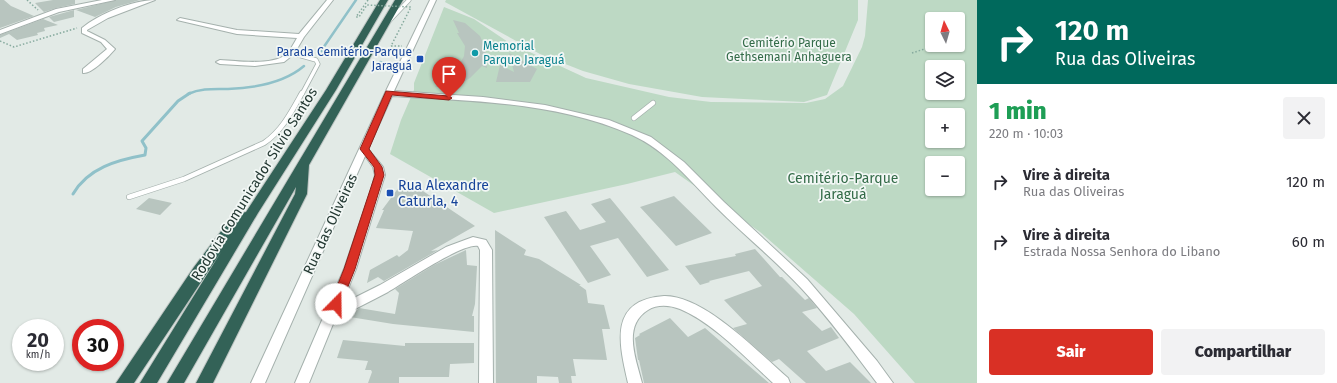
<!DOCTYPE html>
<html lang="pt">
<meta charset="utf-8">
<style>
body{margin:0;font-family:"Fira Sans",sans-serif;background:#f2f2f3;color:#2b2b33;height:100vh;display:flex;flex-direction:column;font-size:15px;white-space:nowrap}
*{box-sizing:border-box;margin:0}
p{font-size:13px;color:#7c7c81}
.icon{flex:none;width:22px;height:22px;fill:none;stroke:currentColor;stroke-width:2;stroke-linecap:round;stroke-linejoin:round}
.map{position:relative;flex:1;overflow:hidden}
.sheet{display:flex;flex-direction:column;background:#fff;width:360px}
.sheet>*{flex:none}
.banner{background:#00695c;color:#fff;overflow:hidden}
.needle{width:26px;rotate:355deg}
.fabs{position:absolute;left:925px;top:12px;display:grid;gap:8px}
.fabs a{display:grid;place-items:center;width:40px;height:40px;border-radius:4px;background:#fff;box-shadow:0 1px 3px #0004;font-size:20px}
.speed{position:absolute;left:12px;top:319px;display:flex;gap:8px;font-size:20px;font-weight:700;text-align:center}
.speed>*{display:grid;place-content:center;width:52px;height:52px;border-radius:50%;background:#fff;box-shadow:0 1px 3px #0004;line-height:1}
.speed small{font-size:10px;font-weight:400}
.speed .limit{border:6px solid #d22;background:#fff;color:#111}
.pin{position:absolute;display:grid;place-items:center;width:34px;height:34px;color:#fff;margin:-41px -17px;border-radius:50% 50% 50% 0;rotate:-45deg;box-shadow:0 0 4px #0007}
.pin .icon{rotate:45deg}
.me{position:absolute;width:44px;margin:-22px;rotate:22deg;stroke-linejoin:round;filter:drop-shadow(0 0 3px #0008)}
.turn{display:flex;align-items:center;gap:14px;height:84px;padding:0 12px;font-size:18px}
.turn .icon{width:52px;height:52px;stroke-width:2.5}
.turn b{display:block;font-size:28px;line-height:34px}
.round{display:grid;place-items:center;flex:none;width:42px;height:42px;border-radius:4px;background:#f2f2f3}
.overview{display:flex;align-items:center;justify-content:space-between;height:68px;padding:0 12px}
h1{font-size:24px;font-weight:800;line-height:30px;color:#1e9e55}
.primary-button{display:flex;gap:8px;margin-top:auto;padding:8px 12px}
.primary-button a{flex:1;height:46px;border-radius:4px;background:#d93025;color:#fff;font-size:16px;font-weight:800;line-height:46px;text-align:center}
.primary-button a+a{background:#f2f2f3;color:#2b2b33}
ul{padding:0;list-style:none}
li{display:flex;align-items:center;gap:12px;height:60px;padding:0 12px}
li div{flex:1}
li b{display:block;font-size:15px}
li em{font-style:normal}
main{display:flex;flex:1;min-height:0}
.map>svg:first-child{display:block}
</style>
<main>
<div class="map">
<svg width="977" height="383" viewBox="0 0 977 383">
<rect width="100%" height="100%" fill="#e2eae6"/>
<path fill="#bdd9c4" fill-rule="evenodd" d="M446,0H858V20L827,95L804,102L702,97L629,84L583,71L540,54L445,2Z
M868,0H977V383H915L854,314L760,232L675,172L627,184L494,213L390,154L401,120L414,90V83L444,7L474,19L508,42L586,78L669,97L711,102L806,103L825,99L843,86L862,47L865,36ZM932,19H958V45H932ZM932,67H958V93H932ZM932,115H958V141H932ZM932,163H958V189H932Z"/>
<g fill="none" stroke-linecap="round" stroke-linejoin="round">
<path stroke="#90c1c9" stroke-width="2.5" d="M337,54L321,51L356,0
M380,62L392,64
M188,94C201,88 213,89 228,89C254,88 284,83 304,66"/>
<path stroke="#90c1c9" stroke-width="3" d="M73,194C88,168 117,160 145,155L146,148L142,141L178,101L190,93"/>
</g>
<path fill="#b8c5bf" d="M0,0H4L11,6L34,16L0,28Z
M53,0H75V4L56,8L44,12L35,3Z
M116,0H140L116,7L95,17L76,10Z
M74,10V17L54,22L49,17Z
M43,19L58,25L44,28L45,31L37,33L38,35L17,40L9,34L0,38V35Z
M453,20L465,23L480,36L485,47L487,68L482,66L470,78L462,83L435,87L458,67L464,56L465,46L457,33H459Z
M509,53L537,69L530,82H496L500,65L514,72Z
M405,179L475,226L431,251L438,250L384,281L378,277L367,283L370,270L397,255L399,257L408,250L413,231L376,228L384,210H382Z
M674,196L712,233L676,246L640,207Z
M149,198L172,203L160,215L136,209Z
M610,198L615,204L669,270L647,277L618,238L590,246L611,275L588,283L544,217L566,211L580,230L606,222L591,204Z
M495,230L526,250L524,255L539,259L581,285H579L586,290L588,303L604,305L610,329H602L607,360L573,359L576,376H571L572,383H559L558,377L537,376V383H496Z
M755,249L780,277H782L805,300L809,298L817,308L802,312L822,331L831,327L839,338L807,351L826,371L850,362L871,383H806L779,359L772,362L733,328L747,324L724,300L762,286L749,271L709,281L710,282L700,285L685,266L736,256L735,254Z
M466,250L467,265L477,266L475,304L472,316H474V332L393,324L350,317L359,308L395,314L399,293L395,289L434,265Z
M670,318L688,337L705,328L769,383H644L639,360H638L635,338L640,335L639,334Z
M343,340L405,346V343H474V363L450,364L449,377H399V383H368L372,372L371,370H365L368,361L337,358Z"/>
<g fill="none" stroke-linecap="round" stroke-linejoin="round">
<defs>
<path id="lane-far1" d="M390,20L409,0
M291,53L316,60L318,64L302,94"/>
<path id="lane" d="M634,118L653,103
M129,197L184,179L264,143C282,131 292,111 302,93"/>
<path id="street" d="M102,0H115L59,12L0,34V30L56,9Z
M155,0L108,18L87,30V31L105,40L115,49C109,56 92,74 83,73V69L107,49L101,42L82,33V28C99,14 133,0 155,0Z
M327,0H333L304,37L294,54L284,62L255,66L220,64L216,62L220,60C237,61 273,66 287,54C291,49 294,43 297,38L237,34L177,20L180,18L237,30L299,34Z
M430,0H436L394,91L483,97L545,105L609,120L651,137L684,162L724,202L807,279L877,361L893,383H877C853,351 829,318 802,289C775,260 744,235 716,207C690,181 667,151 632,135C558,102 472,101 392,96L368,149L383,167L385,175L356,269L342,304L380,285L446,247L473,237L486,240L492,250L493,383H479L480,250L478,246C462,243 405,282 388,292C371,301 353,310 335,319L309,383H295L344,269L371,190L375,175L373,167L365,156L265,383H251L385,93Z
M664,296C704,295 759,353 788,378L790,383H773C747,359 712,322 680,309C670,305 657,304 648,310C622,326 636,359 642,383H628C619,344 608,300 664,296Z"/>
<path id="highway" d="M380,0H388L336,90L258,213L157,383H140L221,252L134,383H116L194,267L225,226L242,213L246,212L326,90Z
M395,0H403L309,165L307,194L213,383H196L295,194L296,187L184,383H167Z"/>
</defs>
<use href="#lane-far1" stroke="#a5b1ad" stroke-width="5"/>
<use href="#lane" stroke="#a5b1ad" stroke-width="6"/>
<use href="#street" stroke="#a5b1ad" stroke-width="2"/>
<use href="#highway" stroke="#bdc4c2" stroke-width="2"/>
<path stroke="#86aa9e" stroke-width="1.5" stroke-dasharray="1.5 2" stroke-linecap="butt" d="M27,0L38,10
M0,41L14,47L77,28
M391,46H402
M912,53L937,45"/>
<use href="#lane-far1" stroke="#fff" stroke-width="3.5"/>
<use href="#lane" stroke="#fff" stroke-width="4.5"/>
<use href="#street" fill="#fff" fill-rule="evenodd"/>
<use href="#highway" fill="#336257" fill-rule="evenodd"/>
<path stroke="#86aa9e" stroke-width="1.5" stroke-dasharray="1.5 2" stroke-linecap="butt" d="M368,0L356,17H359L367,5L411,7L391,46"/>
</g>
<path fill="#d93025" stroke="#8d1f18" d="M386,91L449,96L452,98L449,100L392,95L369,149L382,167L384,175L355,269L341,304L340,307L336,308L332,307L330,304L344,269L375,175L374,167L360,149Z"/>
<circle fill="#0f9aa8" stroke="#f2f7f5" stroke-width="1.5" cx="475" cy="53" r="4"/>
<g fill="#1a4fb4" stroke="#f2f7f5" stroke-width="1.5">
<rect x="416" y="55" width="8" height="8" rx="2"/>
<rect x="386" y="189" width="8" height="8" rx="2"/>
</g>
<g text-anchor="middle" stroke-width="3.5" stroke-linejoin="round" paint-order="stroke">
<g font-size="12" fill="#336b48" stroke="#f2f7f5">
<text x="789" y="47">Cemitério Parque<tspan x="789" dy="14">Gethsemani Anhaguera</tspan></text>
</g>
<g font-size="12" fill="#0d838f" stroke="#f2f7f5" text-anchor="start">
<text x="483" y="50">Memorial<tspan x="483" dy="14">Parque Jaraguá</tspan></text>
</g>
<g font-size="12" fill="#164399" stroke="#f2f7f5" text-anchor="end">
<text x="412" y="56">Parada Cemitério-Parque<tspan x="412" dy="14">Jaraguá</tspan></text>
</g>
<g font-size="14" fill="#336b48" stroke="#f2f7f5">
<text x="843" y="183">Cemitério-Parque<tspan x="843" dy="16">Jaraguá</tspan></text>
</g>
<g font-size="14" fill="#243933" stroke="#f2f7f5">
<text transform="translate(254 184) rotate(-58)" y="5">Rodovia Comunicador Silvio Santos</text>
<text transform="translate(330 224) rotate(-65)" y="5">Rua das Oliveiras</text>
</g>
<g font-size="14" fill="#164399" stroke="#f2f7f5" text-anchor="start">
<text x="398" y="190">Rua Alexandre<tspan x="398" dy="16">Caturla, 4</tspan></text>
</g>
</g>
</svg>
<div class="fabs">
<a><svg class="needle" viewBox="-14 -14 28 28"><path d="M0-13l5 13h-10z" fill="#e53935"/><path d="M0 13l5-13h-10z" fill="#7c7c81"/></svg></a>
<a><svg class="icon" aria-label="layers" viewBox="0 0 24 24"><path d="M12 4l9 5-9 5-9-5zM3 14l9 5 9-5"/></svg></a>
<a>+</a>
<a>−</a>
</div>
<div class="speed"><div>20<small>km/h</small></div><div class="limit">30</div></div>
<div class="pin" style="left:449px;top:98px;background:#d93025"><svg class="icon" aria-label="arrive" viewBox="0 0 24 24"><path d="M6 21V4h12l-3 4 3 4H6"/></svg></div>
<svg class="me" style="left:336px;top:304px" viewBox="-20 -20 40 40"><circle r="19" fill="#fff"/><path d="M0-13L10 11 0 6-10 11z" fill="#d93025"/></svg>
</div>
<section class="sheet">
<div class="banner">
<div class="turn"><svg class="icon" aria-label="right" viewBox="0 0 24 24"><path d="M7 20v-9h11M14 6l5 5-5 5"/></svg><div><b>120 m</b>Rua das Oliveiras</div></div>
</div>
<div class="overview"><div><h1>1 min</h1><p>220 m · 10:03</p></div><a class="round"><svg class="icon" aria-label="close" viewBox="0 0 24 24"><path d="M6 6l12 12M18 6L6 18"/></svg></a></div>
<ul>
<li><svg class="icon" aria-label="right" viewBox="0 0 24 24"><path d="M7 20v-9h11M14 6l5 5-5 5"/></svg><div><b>Vire à direita</b><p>Rua das Oliveiras</p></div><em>120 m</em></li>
<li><svg class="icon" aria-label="right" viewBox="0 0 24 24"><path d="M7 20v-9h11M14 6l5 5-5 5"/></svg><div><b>Vire à direita</b><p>Estrada Nossa Senhora do Libano</p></div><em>60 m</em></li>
</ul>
<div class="primary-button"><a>Sair</a><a>Compartilhar</a></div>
</section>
</main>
